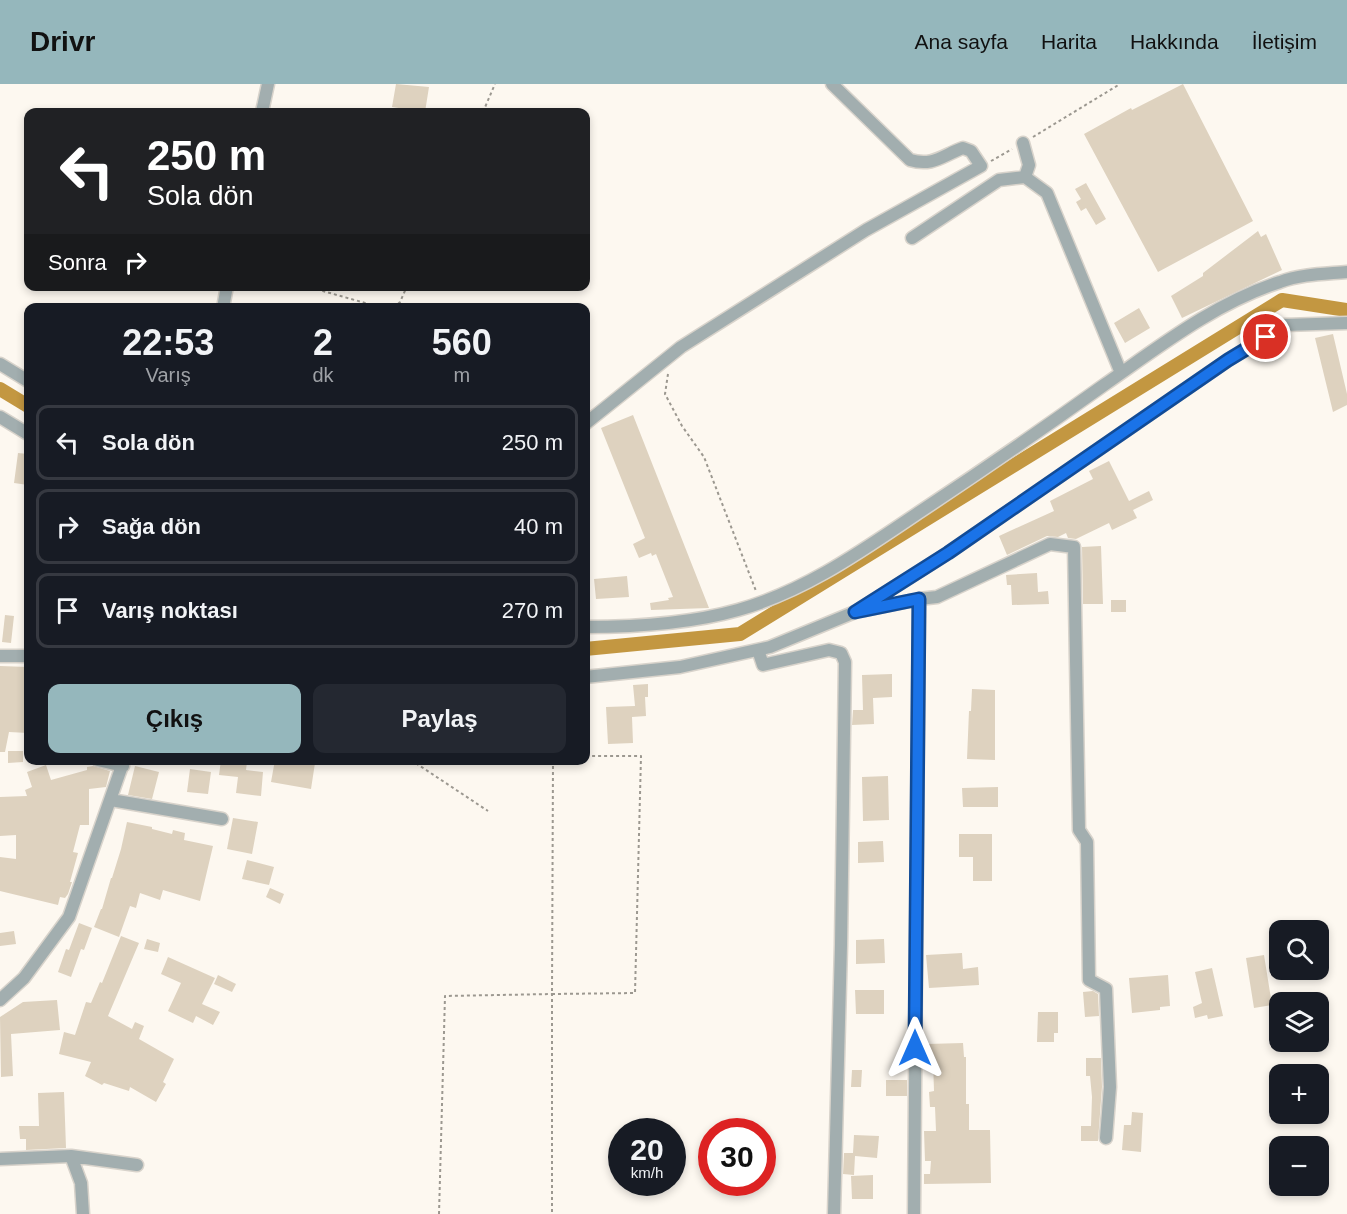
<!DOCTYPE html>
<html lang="tr">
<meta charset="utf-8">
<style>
body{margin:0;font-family:Arial,sans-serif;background:#242831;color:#f1f3f6;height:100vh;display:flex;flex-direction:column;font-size:22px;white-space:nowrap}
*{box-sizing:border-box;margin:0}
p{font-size:20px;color:#9ea1a6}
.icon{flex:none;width:33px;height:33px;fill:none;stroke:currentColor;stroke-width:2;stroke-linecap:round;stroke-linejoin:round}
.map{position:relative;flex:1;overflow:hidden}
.side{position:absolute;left:24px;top:219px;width:566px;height:462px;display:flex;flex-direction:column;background:#171b24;border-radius:12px;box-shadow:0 3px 9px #0003}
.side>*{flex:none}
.top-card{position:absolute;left:24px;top:24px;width:566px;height:183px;border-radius:12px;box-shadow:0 3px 9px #0003;background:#202124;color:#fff;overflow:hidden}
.tools{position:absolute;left:1269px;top:836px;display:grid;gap:12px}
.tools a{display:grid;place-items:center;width:60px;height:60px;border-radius:12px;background:#171b24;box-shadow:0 3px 9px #0003;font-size:30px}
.speed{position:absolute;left:608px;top:1034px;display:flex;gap:12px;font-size:30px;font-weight:700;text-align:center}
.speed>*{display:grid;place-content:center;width:78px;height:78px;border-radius:50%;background:#171b24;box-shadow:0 3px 9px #0003;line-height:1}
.speed small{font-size:15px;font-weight:400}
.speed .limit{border:9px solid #d22;background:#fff;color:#111}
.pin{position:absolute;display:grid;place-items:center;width:51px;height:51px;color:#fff;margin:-26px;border:3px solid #fff;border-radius:50%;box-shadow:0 2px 6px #0007}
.me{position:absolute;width:66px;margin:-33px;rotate:0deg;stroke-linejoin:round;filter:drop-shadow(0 0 4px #0008)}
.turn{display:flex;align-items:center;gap:21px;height:126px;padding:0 24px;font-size:27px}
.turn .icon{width:78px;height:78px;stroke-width:2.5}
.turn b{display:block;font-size:42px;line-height:51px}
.then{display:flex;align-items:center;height:57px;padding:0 24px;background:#0003;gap:12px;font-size:22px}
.eta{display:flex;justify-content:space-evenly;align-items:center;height:102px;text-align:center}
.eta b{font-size:36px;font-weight:800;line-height:42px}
.button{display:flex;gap:12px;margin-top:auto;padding:12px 24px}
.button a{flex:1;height:69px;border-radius:12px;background:#95b7bc;color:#111;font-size:24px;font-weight:800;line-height:69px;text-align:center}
.button a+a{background:#242831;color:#f1f3f6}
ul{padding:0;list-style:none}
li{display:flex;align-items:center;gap:18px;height:75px;margin:0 12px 9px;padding:0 12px;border:3px solid #363941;border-radius:12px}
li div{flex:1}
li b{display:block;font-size:22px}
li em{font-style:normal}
header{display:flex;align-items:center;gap:36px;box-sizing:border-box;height:84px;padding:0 30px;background:#95b7bc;color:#111}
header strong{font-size:28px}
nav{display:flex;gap:33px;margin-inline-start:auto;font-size:21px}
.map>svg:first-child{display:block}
</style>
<header>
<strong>Drivr</strong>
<nav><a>Ana sayfa</a><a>Harita</a><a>Hakkında</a><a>İletişim</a></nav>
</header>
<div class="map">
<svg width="1347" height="1130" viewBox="0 0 1347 1130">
<rect width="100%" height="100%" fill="#fdf8f0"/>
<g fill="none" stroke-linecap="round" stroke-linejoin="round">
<path stroke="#c39741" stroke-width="14" d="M0,305L28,322
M585,565L740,550L1282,216L1347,226"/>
</g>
<path fill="#ded2bf" d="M396,0L429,3L425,28L392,23Z
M1183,0L1253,137L1158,188L1084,50L1131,24L1132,26Z
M1086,99L1106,135L1096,141L1086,124L1081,127L1076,118L1081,115L1075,105Z
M1258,147L1261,153L1266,150L1282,186L1182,234L1171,212L1203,192V189Z
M1139,224L1150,244L1125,259L1114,239Z
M1333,250L1347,310V321L1333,328L1315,254Z
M633,331L709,524L651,526L650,519L669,516L668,514L673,513L656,470L652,472L651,469L639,474L633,460L645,454L601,344Z
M18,369L28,370V401L14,399Z
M1109,377L1129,417L1149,407L1153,416L1133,426L1137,434L1112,446L1109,439L1076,455L1068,454L1066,449L1058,453L1047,452L1007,471L999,452L1054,427L1050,417L1093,395L1089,387Z
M1101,462L1103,520H1083L1082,463Z
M1037,489L1038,508L1048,507L1049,520L1012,521L1011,501H1007L1006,491Z
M627,492L629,513L596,515L594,495Z
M1111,516H1126V528H1111Z
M5,531L14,532L11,559L2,558Z
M0,582L28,583V649L9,648L5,668H0Z
M892,590V613L873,614L874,640L852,641L853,626H863L862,591Z
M648,600V613H645L646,632L632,633L633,659L608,660L606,623L635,622L633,601Z
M972,605L995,606V676L967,675L969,627H971Z
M8,667H23V678L8,679Z
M221,676L247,678L246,686L263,688L261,712L236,709L238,693L219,691Z
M275,676L315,679L311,705L271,698Z
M46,681L51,696L87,686V683L93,682L110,687L106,703L89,705V741H80L73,768L78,769L70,798H72L68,810L65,814L60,813L58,821L0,807V773L16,775V751L0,752V713L27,712L25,706L32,703L27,688Z
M135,682L159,688L152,715L128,711Z
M190,685L211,688L208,710L187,708Z
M888,692L889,736L863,737L862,693Z
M998,703V723H963L962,704Z
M233,734L258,738L252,770L227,765Z
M127,738L152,743V745L172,750L173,746L185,749L184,756L213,762L200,817L163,806L160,816L140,809L136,824L130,822L119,853L94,843L101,825H102L111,794H112L121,765Z
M959,750H992V797H973V773H959Z
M883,757L884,778L858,779V758Z
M247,776L274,783L269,801L242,795Z
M270,804L284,810L280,820L266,813Z
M79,839L92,844L84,866L81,865L71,893L58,888L66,865L69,866Z
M14,847L16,860L0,862V849Z
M121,852L139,859L108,932L132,945L135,938L144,942L139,955L174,975L163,998L166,1000L156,1018L130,1003L129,1007L104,999L102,1001L85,992L91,978L59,970L64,948L75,951L86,918L91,919L100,898L102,899Z
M147,855L160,859L158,868L144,865Z
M884,855L885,879L856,880V856Z
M962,869L963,885L978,883L979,901L929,904L926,871Z
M1264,871L1272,921L1254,924L1246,874Z
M168,873L215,894L202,920L220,928L213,941L196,932L193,939L168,927L181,899L161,890Z
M1212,884L1223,932L1208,935L1207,931L1195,934L1193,923L1202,919L1195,888Z
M218,891L236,900L232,908L214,900Z
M1168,891L1170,922L1160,923V926L1132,929L1129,894Z
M855,906H884V930H856Z
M1093,907L1098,910L1099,932L1085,933L1083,908Z
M57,916L60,946L11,950L13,992L1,993L0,933L23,918Z
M1038,928H1058V949H1054V958H1037Z
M963,959L964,973H966V1020H969V1046H990L991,1099L924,1100V1090H930L931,1077H925L924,1047H936L935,1023H930L929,1008L934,1007L933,976H928L927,960Z
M1086,974H1101L1102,1003L1098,1057H1081V1042H1091L1092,1013L1090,992H1086Z
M852,986H862L861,1003H851Z
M886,996H907V1012H886Z
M64,1008L66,1064L26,1066V1055H20L19,1042H39L38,1009Z
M1132,1028L1143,1029L1141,1068L1122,1066L1124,1041H1131Z
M854,1051L879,1052L877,1074L855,1072L854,1091L843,1090L844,1069H853Z
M873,1091V1115H852L851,1092Z"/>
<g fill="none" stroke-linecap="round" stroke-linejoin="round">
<defs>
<path id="minor" d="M262,28L268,0
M1023,59L1029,81L1025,93
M912,154L999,96L1025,93L1047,109L1121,289
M223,224L227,202
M0,280L28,297
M0,333L28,350
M585,340L681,263L866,146L981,82L971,67L963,64C943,71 933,83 910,76L832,0
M865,526L919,515L937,513L1050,460L1074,463L1079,746L1087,758L1089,896L1106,905L1110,1003L1106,1054
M585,543C636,543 689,540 738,526C806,507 863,466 921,427C983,386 1044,344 1104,301C1160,262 1215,219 1280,198C1301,190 1325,190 1347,188
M758,566L763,581L829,566L841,569L845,578L841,861L834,1130
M0,572H28
M585,593L680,583L770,563L855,528L948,469L1228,276L1285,241L1347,239
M98,676L123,682
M111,716L222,735
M0,916L24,894L69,833L124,676
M71,1072L137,1081
M0,1075L71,1072L81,1099L83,1130
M914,1130L919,515"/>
</defs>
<use href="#minor" stroke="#d8d3cb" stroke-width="15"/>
<path stroke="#9c9890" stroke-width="2" stroke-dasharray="3 3" stroke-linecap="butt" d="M483,28L495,0
M1033,53L1120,0
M991,77L1012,65
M305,202L383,224
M394,224L400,218L407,202
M668,290L665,310L682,342L704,373L756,507
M411,676L488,727
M553,676L552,910L635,909L641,672H585
M439,1130L445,912L552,910V1130"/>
<use href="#minor" stroke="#a2aeaf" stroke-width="12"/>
</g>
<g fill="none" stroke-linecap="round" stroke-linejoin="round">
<defs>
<path id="route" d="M915,964L919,515L855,528L948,469L1228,276L1266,253"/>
</defs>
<use href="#route" stroke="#114b97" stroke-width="15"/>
<use href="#route" stroke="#1a73e8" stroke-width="10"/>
</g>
</svg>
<div class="tools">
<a><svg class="icon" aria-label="search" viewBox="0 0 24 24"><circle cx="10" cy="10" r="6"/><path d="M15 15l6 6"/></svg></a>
<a><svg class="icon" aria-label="layers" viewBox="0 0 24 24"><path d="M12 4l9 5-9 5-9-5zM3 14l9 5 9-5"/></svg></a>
<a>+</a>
<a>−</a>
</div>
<div class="speed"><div>20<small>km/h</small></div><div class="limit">30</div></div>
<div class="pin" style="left:1266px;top:253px;background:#d93025"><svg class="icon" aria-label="arrive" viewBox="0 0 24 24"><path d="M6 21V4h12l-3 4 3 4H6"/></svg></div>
<svg class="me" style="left:915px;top:964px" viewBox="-20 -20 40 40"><path d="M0-17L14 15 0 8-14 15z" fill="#1a73e8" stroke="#fff" stroke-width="4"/></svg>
<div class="top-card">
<div class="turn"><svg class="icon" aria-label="left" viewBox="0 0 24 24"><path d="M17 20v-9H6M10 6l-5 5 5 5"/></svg><div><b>250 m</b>Sola dön</div></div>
<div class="then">Sonra<svg class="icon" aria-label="right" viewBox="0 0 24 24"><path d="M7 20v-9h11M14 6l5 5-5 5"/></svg></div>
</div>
<section class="side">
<div class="eta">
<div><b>22:53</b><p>Varış</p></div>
<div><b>2</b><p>dk</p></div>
<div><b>560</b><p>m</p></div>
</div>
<ul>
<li><svg class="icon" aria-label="left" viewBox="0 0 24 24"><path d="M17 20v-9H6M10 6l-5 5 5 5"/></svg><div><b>Sola dön</b></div><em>250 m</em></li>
<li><svg class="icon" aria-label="right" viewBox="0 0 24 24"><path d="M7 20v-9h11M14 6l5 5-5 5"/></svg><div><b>Sağa dön</b></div><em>40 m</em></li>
<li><svg class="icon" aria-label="arrive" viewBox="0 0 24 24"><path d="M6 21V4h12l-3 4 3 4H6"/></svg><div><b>Varış noktası</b></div><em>270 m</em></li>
</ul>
<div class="button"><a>Çıkış</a><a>Paylaş</a></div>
</section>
</div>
